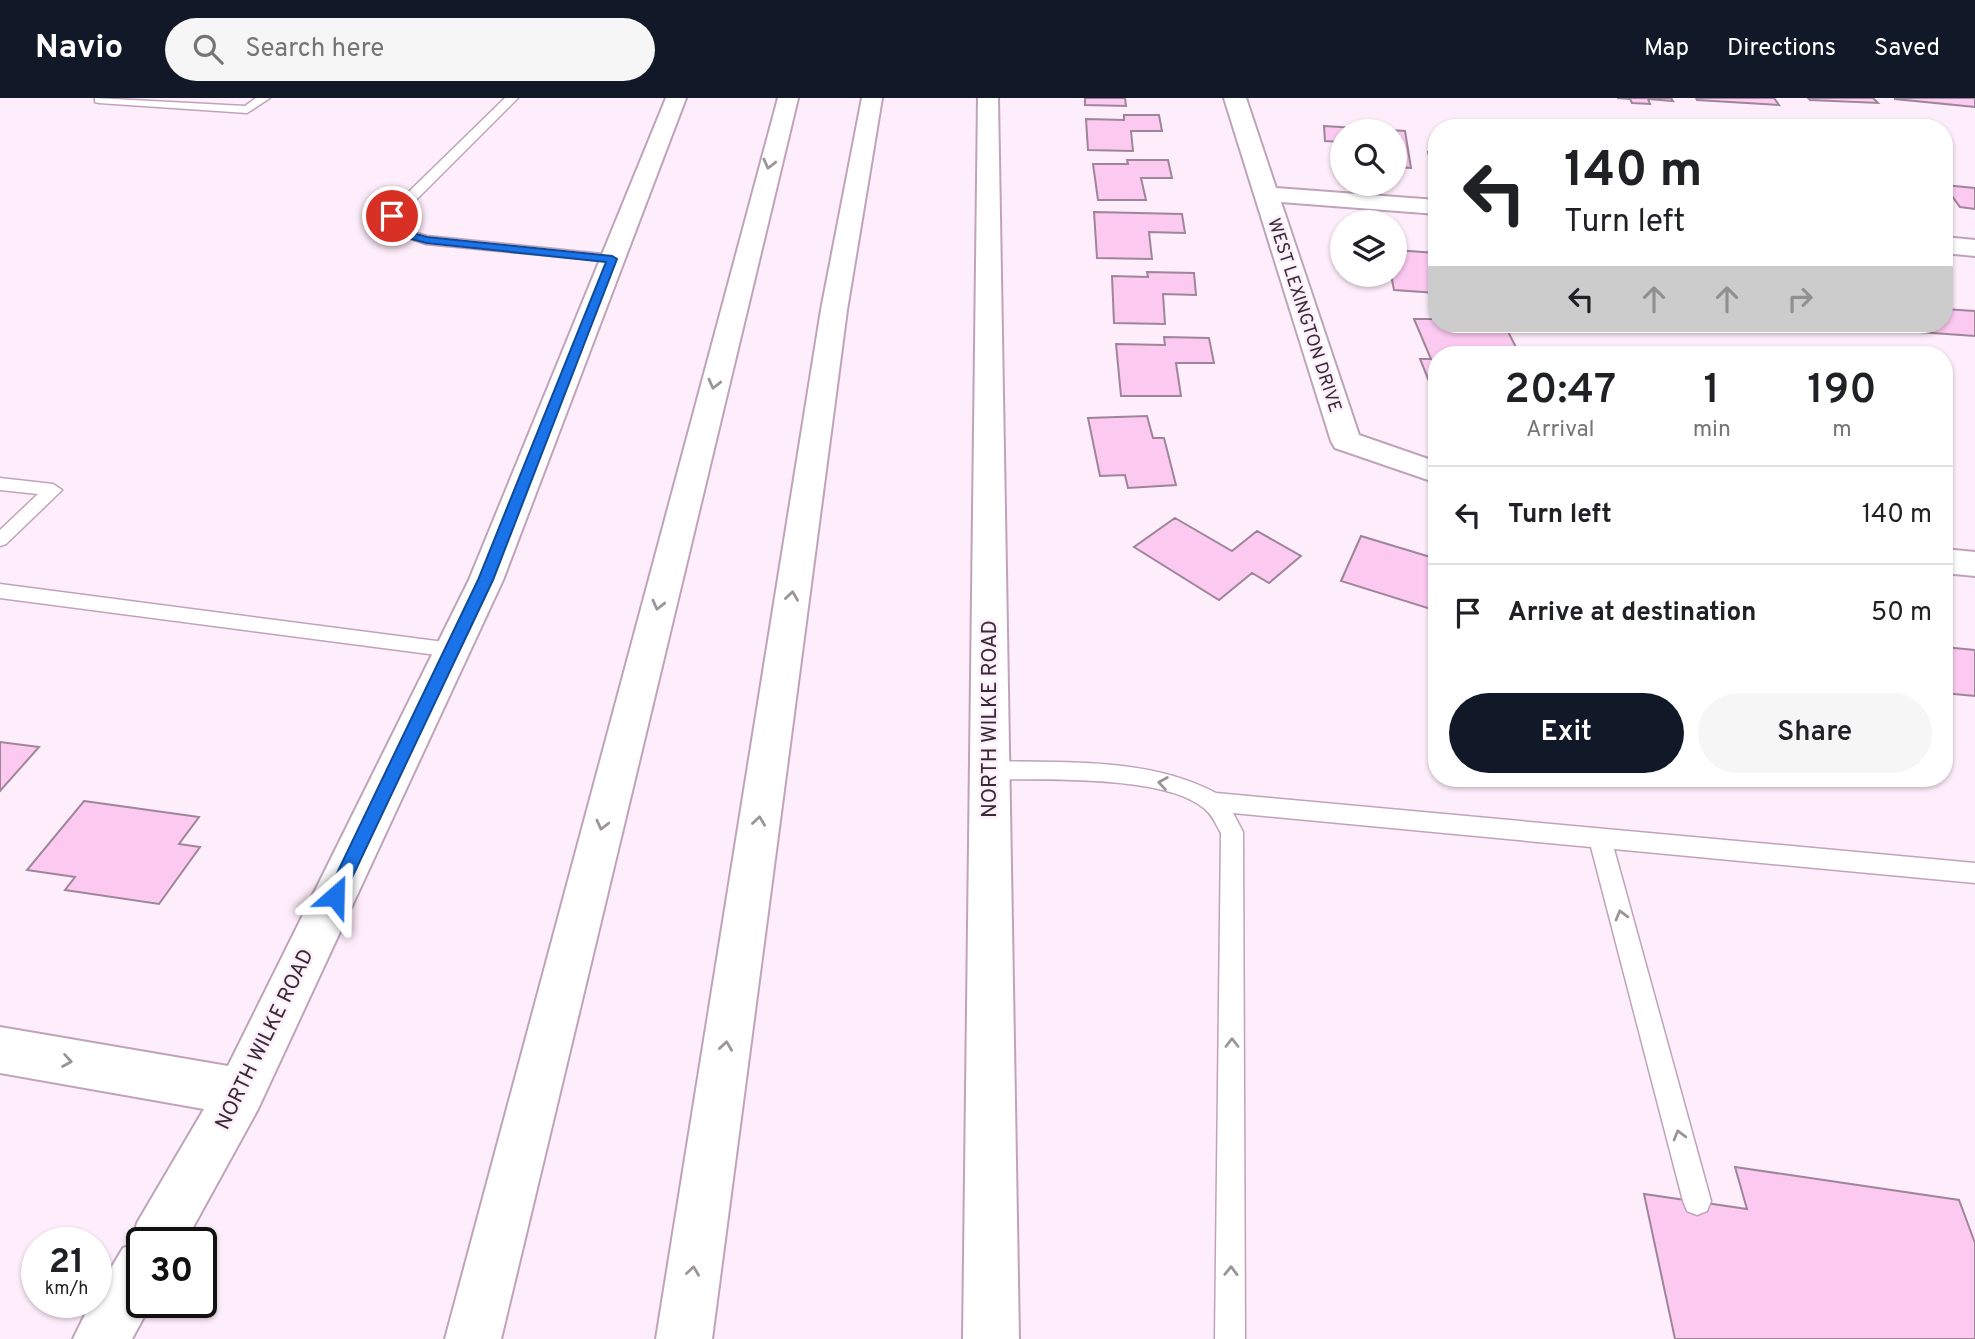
<!DOCTYPE html>
<style>
body{margin:0;font-family:Overpass,sans-serif;background:#f6f6f6;color:#202124;height:100vh;display:flex;flex-direction:column;font-size:26px;white-space:nowrap}
*{box-sizing:border-box;margin:0}
p{font-size:23px;color:#757577}
.icon{flex:none;width:38px;height:38px;fill:none;stroke:currentColor;stroke-width:2;stroke-linecap:round;stroke-linejoin:round}
.map{position:relative;flex:1;overflow:hidden}
.details{position:absolute;left:1428px;top:248px;width:525px;height:441px;display:flex;flex-direction:column;background:#fff;border-radius:28px;box-shadow:0 2px 5px #0004}
.details>*{flex:none}
.top-card{position:absolute;left:1428px;top:21px;width:525px;height:214px;border-radius:28px;box-shadow:0 2px 5px #0004;background:#fff;color:#202124;overflow:hidden}
.fabs{position:absolute;left:1330px;top:21px;display:grid;gap:14px}
.fabs a{display:grid;place-items:center;width:77px;height:77px;border-radius:50%;background:#fff;box-shadow:0 2px 5px #0004;font-size:35px}
.speed{position:absolute;left:21px;top:1129px;display:flex;gap:14px;font-size:35px;font-weight:700;text-align:center}
.speed>*{display:grid;place-content:center;width:91px;height:91px;border-radius:50%;background:#fff;box-shadow:0 2px 5px #0004;line-height:1}
.speed small{font-size:18px;font-weight:400}
.speed .limit{border:4px solid #111;border-radius:10px;background:#fff;color:#111}
.pin{position:absolute;display:grid;place-items:center;width:60px;height:60px;color:#fff;margin:-30px;border:4px solid #fff;border-radius:50%;box-shadow:0 2px 7px #0007}
.me{position:absolute;width:77px;margin:-38px;rotate:25deg;stroke-linejoin:round;filter:drop-shadow(0 0 5px #0008)}
.turn{display:flex;align-items:center;gap:24px;height:147px;padding:0 21px;font-size:32px}
.turn .icon{width:91px;height:91px;stroke-width:2.5}
.turn b{display:block;font-size:49px;line-height:60px}
.lanes{display:flex;align-items:center;height:66px;padding:0 21px;background:#0003;justify-content:center;gap:35px;direction:ltr}
.lanes .off{opacity:.35}
.eta{display:flex;justify-content:space-evenly;align-items:center;height:119px;text-align:center}
.eta b{font-size:42px;font-weight:600;line-height:49px}
.cta{display:flex;gap:14px;margin-top:auto;padding:14px 21px}
.cta a{flex:1;height:80px;border-radius:42px;background:#111827;color:#fff;font-size:28px;font-weight:600;line-height:80px;text-align:center}
.cta a+a{background:#f6f6f6;color:#202124}
ul{padding:0;list-style:none}
li{display:flex;align-items:center;gap:21px;height:98px;padding:0 21px;border-top:2px solid #e0e0e0}
li div{flex:1}
li b{display:block;font-size:26px}
li em{font-style:normal}
header{display:flex;align-items:center;gap:42px;box-sizing:border-box;height:98px;padding:0 35px;background:#111827;color:#fff}
header strong{font-size:33px}
nav{display:flex;gap:38px;margin-inline-start:auto;font-size:24px}
.search{width:490px;height:63px;background:#f6f6f6;display:flex;align-items:center;gap:18px;box-sizing:border-box;padding:0 24px;border-radius:38px;color:#757577;font-size:26px}
.map>svg:first-child{display:block}
</style>
<header>
<strong>Navio</strong>
<div class="search"><svg class="icon" aria-label="search" viewBox="0 0 24 24"><circle cx="10" cy="10" r="6"/><path d="M15 15l6 6"/></svg>Search here</div>
<nav><a>Map</a><a>Directions</a><a>Saved</a></nav>
</header>
<div class="map">
<svg width="1975" height="1241" viewBox="0 0 1975 1241">
<rect width="100%" height="100%" fill="#feedfa"/>
<path fill="#fcc9f1" stroke="#9f8599" stroke-width="2" d="M1085,0H1125L1126,8L1085,7Z
M1617,0H1671L1673,3L1648,1L1650,6L1632,5L1630,1Z
M1696,0H1774L1779,7L1697,2Z
M1808,0H1873L1878,5L1810,2Z
M1895,0H1975V9L1895,1Z
M1124,17H1159L1162,33H1131L1133,53L1088,52L1086,21L1124,22Z
M1324,28L1405,33L1411,70L1395,69V33H1342V44L1325,43Z
M1432,39L1437,40V71H1432L1428,54H1435Z
M1127,62H1168L1172,80H1141L1146,102H1098L1093,66H1128Z
M1944,87L1975,90V111L1960,109Z
M1094,114L1182,116L1185,135L1149,134L1152,161L1097,160Z
M1395,152L1436,155L1437,195L1394,192L1391,177H1395Z
M1147,174L1194,175L1196,197L1163,196L1165,226L1114,225L1112,178L1148,179Z
M1944,211L1975,213V238L1904,233L1899,226H1944Z
M1414,221H1437V226H1504L1518,253H1492L1494,257H1437V288H1431L1420,261H1431Z
M1164,239L1209,240L1214,265H1176L1181,298H1121L1116,246L1165,247Z
M1147,318L1153,340H1164L1176,387L1128,390L1125,377L1100,378L1088,320Z
M1175,420L1232,453L1257,433L1301,458L1269,485L1252,475L1219,502L1134,449Z
M1361,438L1437,461V513L1341,483Z
M1944,549L1975,552V598L1944,595Z
M0,644L39,649L0,693Z
M84,703L199,719L179,746L200,749L159,806L65,792L75,779L27,772Z
M1735,1069L1959,1102L1975,1145V1241H1675L1644,1096L1747,1111Z"/>
<g fill="none" stroke-linecap="round" stroke-linejoin="round">
<defs>
<path id="lane" d="M95,0L245,8L256,0H270L247,15L99,5L95,4Z
M505,0H518L399,119L404,131L427,138L612,157L619,161L617,164L426,146L391,134L385,118L387,115Z
M0,380L53,386L62,392L6,446L0,448V432L38,396L0,392Z
M0,486L452,545L459,547L462,552L459,557L452,559L0,500Z
M989,663C1065,665 1148,659 1216,695L1975,765V785L1614,751L1711,1103L1707,1113L1697,1117L1687,1113L1683,1103L1591,749L1233,715L1243,734L1245,1241H1215L1221,735C1216,727 1213,718 1206,712C1168,676 1041,682 989,681L981,678L978,672L981,666Z"/>
<path id="street" d="M666,0H686L503,482L258,1011L185,1144H142V1204H152L132,1241H73L91,1204H96V1195L123,1150L131,1147L137,1125L204,1011L0,975V929L228,968L469,482Z
M1224,0H1246L1276,90L1437,102V116L1281,104L1359,337L1437,364V385L1335,350L1331,343Z
M1944,139L1975,142V158L1944,155Z
M1944,451L1975,454V478L1944,475Z"/>
<path id="secondary" d="M978,0H998L1019,1241H963Z"/>
<path id="highway" d="M778,0H798L501,1241H445Z
M862,0H882L847,212L712,1241H656L821,212Z"/>
</defs>
<use href="#lane" stroke="#bfa4b9" stroke-width="3"/>
<use href="#street" stroke="#bfa4b9" stroke-width="4"/>
<use href="#secondary" stroke="#bfa4b9" stroke-width="4"/>
<use href="#highway" stroke="#bfa4b9" stroke-width="4"/>
<use href="#lane" fill="#fff" fill-rule="evenodd"/>
<use href="#street" fill="#fff" fill-rule="evenodd"/>
<use href="#secondary" fill="#fff" fill-rule="evenodd"/>
<use href="#highway" fill="#fff" fill-rule="evenodd"/>
</g>
<defs><path id="oneway-chevron" d="M-2-3.5L2.5 0L-2 3.5" fill="none" stroke-width="1.6" stroke-linecap="round" stroke-linejoin="round" transform="scale(1.75)"/></defs>
<g stroke="#9a9599">
<use href="#oneway-chevron" transform="translate(769 66) rotate(104)"/>
<use href="#oneway-chevron" transform="translate(714 286) rotate(104)"/>
<use href="#oneway-chevron" transform="translate(792 498) rotate(-82)"/>
<use href="#oneway-chevron" transform="translate(658 507) rotate(104)"/>
<use href="#oneway-chevron" transform="translate(1163 685) rotate(-171)"/>
<use href="#oneway-chevron" transform="translate(759 723) rotate(-82)"/>
<use href="#oneway-chevron" transform="translate(602 727) rotate(104)"/>
<use href="#oneway-chevron" transform="translate(1621 817) rotate(-105)"/>
<use href="#oneway-chevron" transform="translate(1232 945) rotate(-90)"/>
<use href="#oneway-chevron" transform="translate(726 948) rotate(-82)"/>
<use href="#oneway-chevron" transform="translate(67 963) rotate(10)"/>
<use href="#oneway-chevron" transform="translate(1679 1037) rotate(-105)"/>
<use href="#oneway-chevron" transform="translate(693 1173) rotate(-82)"/>
<use href="#oneway-chevron" transform="translate(1231 1173) rotate(-89)"/>
</g>
<path fill="#1a73e8" stroke="#114b97" stroke-width="2" d="M389,116H396L402,132L427,139L612,158L617,161L493,482L341,803L335,805L328,803L326,798L478,482L606,164L426,145L394,136Z"/>
<g text-anchor="middle" stroke-width="5" stroke-linejoin="round" paint-order="stroke">
<g font-size="18" fill="#362b33" stroke="#feedfa">
<text transform="translate(1305 217) rotate(72)" y="6">WEST LEXINGTON DRIVE</text>
</g>
<g font-size="21" fill="#362b33" stroke="#feedfa">
<text transform="translate(989 621) rotate(-90)" y="7">NORTH WILKE ROAD</text>
<text transform="translate(264 941) rotate(-64)" y="7">NORTH WILKE ROAD</text>
</g>
</g>
</svg>
<div class="fabs">
<a><svg class="icon" aria-label="search" viewBox="0 0 24 24"><circle cx="10" cy="10" r="6"/><path d="M15 15l6 6"/></svg></a>
<a><svg class="icon" aria-label="layers" viewBox="0 0 24 24"><path d="M12 4l9 5-9 5-9-5zM3 14l9 5 9-5"/></svg></a>
</div>
<div class="speed"><div>21<small>km/h</small></div><div class="limit">30</div></div>
<div class="pin" style="left:392px;top:118px;background:#d93025"><svg class="icon" aria-label="arrive" viewBox="0 0 24 24"><path d="M6 21V4h12l-3 4 3 4H6"/></svg></div>
<svg class="me" style="left:335px;top:798px" viewBox="-20 -20 40 40"><path d="M0-17L14 15 0 8-14 15z" fill="#1a73e8" stroke="#fff" stroke-width="4"/></svg>
<div class="top-card">
<div class="turn"><svg class="icon" aria-label="left" viewBox="0 0 24 24"><path d="M17 20v-9H6M10 6l-5 5 5 5"/></svg><div><b>140 m</b>Turn left</div></div>
<div class="lanes"><svg class="icon" aria-label="left" viewBox="0 0 24 24"><path d="M17 20v-9H6M10 6l-5 5 5 5"/></svg><svg class="icon off" aria-label="ahead" viewBox="0 0 24 24"><path d="M12 20V5M6 11l6-6 6 6"/></svg><svg class="icon off" aria-label="ahead" viewBox="0 0 24 24"><path d="M12 20V5M6 11l6-6 6 6"/></svg><svg class="icon off" aria-label="right" viewBox="0 0 24 24"><path d="M7 20v-9h11M14 6l5 5-5 5"/></svg></div>
</div>
<section class="details">
<div class="eta">
<div><b>20:47</b><p>Arrival</p></div>
<div><b>1</b><p>min</p></div>
<div><b>190</b><p>m</p></div>
</div>
<ul>
<li><svg class="icon" aria-label="left" viewBox="0 0 24 24"><path d="M17 20v-9H6M10 6l-5 5 5 5"/></svg><div><b>Turn left</b></div><em>140 m</em></li>
<li><svg class="icon" aria-label="arrive" viewBox="0 0 24 24"><path d="M6 21V4h12l-3 4 3 4H6"/></svg><div><b>Arrive at destination</b></div><em>50 m</em></li>
</ul>
<div class="cta"><a>Exit</a><a>Share</a></div>
</section>
</div>
